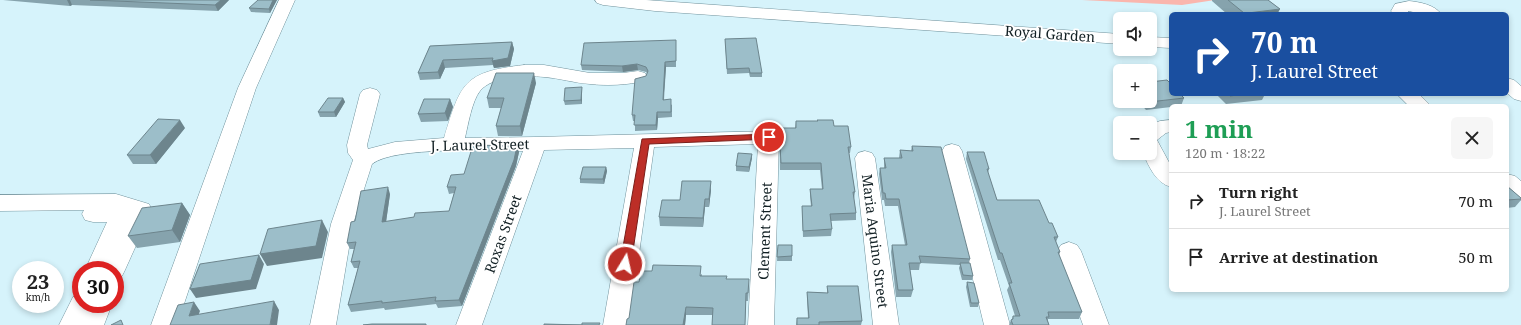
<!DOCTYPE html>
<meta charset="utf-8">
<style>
body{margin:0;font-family:"Noto Serif",serif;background:#f6f6f6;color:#222;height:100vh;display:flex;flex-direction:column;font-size:15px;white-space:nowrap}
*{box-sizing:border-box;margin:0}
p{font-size:13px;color:#767676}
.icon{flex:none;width:22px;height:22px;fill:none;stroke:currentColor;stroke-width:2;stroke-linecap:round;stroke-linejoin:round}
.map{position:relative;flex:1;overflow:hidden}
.sheet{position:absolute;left:1169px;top:104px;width:340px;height:188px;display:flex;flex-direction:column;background:#fff;border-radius:6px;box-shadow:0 2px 6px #0003}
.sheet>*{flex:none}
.top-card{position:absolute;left:1169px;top:12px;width:340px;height:84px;border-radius:6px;box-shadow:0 2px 6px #0003;background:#1a4fa0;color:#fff;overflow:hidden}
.tools{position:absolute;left:1113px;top:12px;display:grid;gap:8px}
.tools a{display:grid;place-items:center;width:44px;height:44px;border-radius:6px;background:#fff;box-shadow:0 2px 6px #0003;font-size:20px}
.speed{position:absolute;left:12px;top:261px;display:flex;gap:8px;font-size:20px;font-weight:700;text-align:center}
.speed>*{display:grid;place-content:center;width:52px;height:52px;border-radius:50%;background:#fff;box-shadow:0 2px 6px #0003;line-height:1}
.speed small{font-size:10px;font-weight:400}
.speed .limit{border:6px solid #d22;background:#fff;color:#111}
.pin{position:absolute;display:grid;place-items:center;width:34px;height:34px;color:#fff;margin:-17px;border:2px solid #fff;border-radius:50%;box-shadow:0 1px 4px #0007}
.me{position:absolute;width:44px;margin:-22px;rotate:9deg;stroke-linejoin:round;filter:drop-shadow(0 0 3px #0008)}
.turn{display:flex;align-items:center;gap:14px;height:84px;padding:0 16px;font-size:18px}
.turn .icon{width:52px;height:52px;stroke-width:2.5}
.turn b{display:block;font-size:28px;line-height:34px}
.round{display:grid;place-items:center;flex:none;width:42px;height:42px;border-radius:6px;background:#f6f6f6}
.head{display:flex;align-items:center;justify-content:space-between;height:68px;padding:0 16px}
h1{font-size:24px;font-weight:700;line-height:30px;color:#1e9e55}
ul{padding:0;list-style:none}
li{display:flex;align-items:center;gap:12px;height:56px;padding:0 16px;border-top:1px solid #e0e0e0}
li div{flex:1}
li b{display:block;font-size:15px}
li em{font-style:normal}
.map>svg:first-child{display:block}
</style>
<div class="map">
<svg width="1521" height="325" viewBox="0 0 1521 325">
<rect width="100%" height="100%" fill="#d6f3fb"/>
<path fill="#fab6ad" d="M1082,0H1215L1182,5Z"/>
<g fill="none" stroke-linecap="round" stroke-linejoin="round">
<defs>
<path id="minor" d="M279,0H295L256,88L177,325H151L238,88Z
M595,0H646L1120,34V44L655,11L603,5L597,3Z
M1409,1C1420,2 1435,5 1441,14H1421L1409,11H1408L1409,14H1393L1391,11L1395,4Z
M1150,37L1171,38V48L1150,47Z
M524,65H544L590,73H623L638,71L645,73L647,77L645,81C627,85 607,86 590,84C574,83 559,78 544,77C526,75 492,76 480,91C472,101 468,125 465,138L535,137L769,131L776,132L779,137L774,325H748L758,144L654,147L629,325H603L634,148L544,150L482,325H456L523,151C491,151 395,146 372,164L353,224L336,325H310L331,224L353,160L348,153L347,145L360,94L363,90L370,88L377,90L380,94L367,145L368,149L395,142L444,138C461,83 463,72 524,65Z
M1507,78L1514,80L1521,86V101L1514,99L1507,93Z
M1397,94H1419L1431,106H1409Z
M1171,120V132L1166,133L1157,140L1171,166V187C1156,183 1149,167 1143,153H1150V125L1160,121Z
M952,144L959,146L962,151L1010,325H984L942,151L945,146Z
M865,151L872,153L875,158L899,325H873L855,158L858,153Z
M1507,174L1515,176L1521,181V200L1513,198L1507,193Z
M116,194L149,204L152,210L125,270L122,276L115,278V270H85L107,222H93L85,220L82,214L84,210L0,211V195Z
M1069,242L1077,245L1081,251L1109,325H1083L1057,251L1061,245Z
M81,294V304H112L104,325H59L73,297Z"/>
</defs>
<use href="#minor" stroke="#72939d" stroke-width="1"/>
<use href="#minor" fill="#fff" fill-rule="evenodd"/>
</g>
<path fill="#86a3ad" d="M3,0H229L218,11L72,5L70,6Z
M277,0L270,13L251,12L249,8Z
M1212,0H1268L1280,9L1277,14H1227L1212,1Z
M725,39L762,73V77H750L749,73L727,74Z
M676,40V67H666L664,100L672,105V117L658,118L657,130L635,131V121H633L632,115L647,73L646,72L638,70L623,72L582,70L581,65Z
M512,42L514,49L510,66L494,68L493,65L445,68L440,79L420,80L418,73L430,46Z
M536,83L522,136H498L496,126L501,108H489L487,98Z
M582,91V104L565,105L564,101Z
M1216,94H1265L1262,100L1226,104Z
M343,98L345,102L336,117H320L318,112Z
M1184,98L1181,106H1171V107L1146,110L1138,101H1150Z
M450,99L453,107L448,121L421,122L418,114Z
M796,121L834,126L851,147L850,153H849L855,192L854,199L856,213V220L831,221L832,229L831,236L803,237L802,206H811L810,196V189H822L820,170H780L779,128H795Z
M185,128L156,164H133L127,155Z
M517,146L519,152L516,166L462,306L438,308L436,304L385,310L384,308L351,312L348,305L358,268H354L351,262L354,249H350L347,243L355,221L390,194L386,222L449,211L454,193L449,194L447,187L464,174Z
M912,146L970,259L969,263L973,276L972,280H962L959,268L960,265L920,263L919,270H910L913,290L911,297H896L891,252L892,245H905L898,206H885L884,200H882L879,174L880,168H884V158H899L900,150L911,151Z
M967,152L989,169L988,173L997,200L1049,223L1058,237L1056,242L1060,252L1059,255L1082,312L1079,319H1048V321L1049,325H1009L1011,320L1012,319L1013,316H1015L1007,290L1009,286L1000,260H998L966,159Z
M752,154V158L749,172L736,171V166Z
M606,167L607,171L604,184L580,183V179Z
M1507,186L1521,198V200L1515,207L1507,208Z
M711,190L709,207H705L703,227L660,226L659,217L680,200Z
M182,203L190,215L180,242L137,248L128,236Z
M778,245L792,256V261H777Z
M702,274V276L727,279L749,286L748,301H746L745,325H712L713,315H686L685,325H626L629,318Z
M967,282L979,303L978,307H970L966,287Z
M827,286L862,321L861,325H796L797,318H808L807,299V292L827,293Z"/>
<path fill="#6d858d" d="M67,0H70L72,5L70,6Z
M221,0H229L218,11L215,5Z
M273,0H277L270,13L269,9Z
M1280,9L1277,14H1247L1248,13Z
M512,42L514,49L510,66L494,68L492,61Z
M443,60L445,68L440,79L438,72Z
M665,62L666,67L663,105V100Z
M637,64L638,70L623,72L622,66Z
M534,73L536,83L522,136L520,126Z
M582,87V104L581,100Z
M343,98L345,102L336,117L334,112Z
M450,99L453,107L448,121L445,113Z
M657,112L658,118L657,130L656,125Z
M180,120L185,128L156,164L150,155Z
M517,146L519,152L516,166L462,306L459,300Z
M752,154V158L749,172V167Z
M606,167L607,171L604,184L603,179Z
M711,181V190L709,207V199Z
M388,187L390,194L385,229L382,222Z
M705,199V207L703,227V218Z
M182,203L190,215L180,242L172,230Z
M322,220L328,232L322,258L267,266L260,254Z
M259,255L264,264L256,289L196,298L190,289Z
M274,301L279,310L277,325H270Z
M194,302L200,311L195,324L189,316Z
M686,307V315L685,325H683Z"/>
<path fill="#9cbec9" stroke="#6d858d" d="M90,0H221L215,5Z
M258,0H273L269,9L249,8Z
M1228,0H1268L1280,9L1248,13H1244Z
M756,38L762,73H750L749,68L727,69L725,39Z
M676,40V61L665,62L663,100L671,99V112H657L656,125H634L635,115H632L635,79L646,76L648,71L646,67L637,64L622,66L581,65L584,43Z
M512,42L508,58L492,61L493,58L443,60L438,72L418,73L430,46Z
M496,73H534L520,126H496L504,98H487Z
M1167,80L1171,84V94H1180L1184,98L1149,102L1148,101H1150V82Z
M582,87L581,100L564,101L565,88Z
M1228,94H1245L1230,96Z
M328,98H343L334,112H318Z
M424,99H450L445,113L418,114Z
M158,119L180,120L150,155H127Z
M817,120H833L834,126H848L851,147H848L855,192H853L856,213L830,214L832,229L803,231L802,206H812L810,189H823L821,163H781L779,128H796V121H818Z
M473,145L517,146L514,160L459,300L435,301L436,297L382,303V301L348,305L360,261L351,262L356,242L347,243L351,222L355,221L361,191L388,187L382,222L414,217L415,213L449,211L456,187H447L451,175L464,174Z
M912,146L941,147L970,259L919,256L921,263H909L913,290H898L892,245H907L899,199H886L885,193H883L880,168H886L884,158H902L900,150L913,151Z
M967,152H984L989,169H987L997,200H1039L1049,223H1052L1058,237H1054L1060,252H1058L1082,312H1048L1049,317H1046L1049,325H1013L1011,320L1013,319V316H1020L1009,283H1012L1002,253H1000Z
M738,153L752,154L749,167L736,166Z
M583,167H606L603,179H580Z
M682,181H711L709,199H705L703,218L659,217L662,200H680Z
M1507,186L1521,198V199L1507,200Z
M182,203L172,230L128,236L142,208Z
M322,220L316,246L260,254L268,229Z
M778,245H792V256L777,257Z
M259,255L251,280L190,289L200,264Z
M960,263H970L973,276L963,275Z
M653,265L701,266L700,276H727L726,279H749L748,293H746L745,325H712L713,308L686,307L683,325H626L627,319L629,318L634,282H639L641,271H652Z
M967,282L974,283L979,303H971Z
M827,286H858L862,321L819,322V325H797V318H809L807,292L828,293Z
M274,301L270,325H170L178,305L194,302L189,316Z
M121,320L123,325H111Z
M582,323H600L599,325H544V324L582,325Z
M372,324H426V325H363Z"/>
<path fill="#bc2e27" stroke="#7a1e19" d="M769,134L772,135L773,137L772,139L649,144L631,264L629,266H622L620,264L642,139Z"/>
<g text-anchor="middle" stroke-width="3.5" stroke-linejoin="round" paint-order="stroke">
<g font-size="14" fill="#122024" stroke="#fff">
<text transform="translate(1050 34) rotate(4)" y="5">Royal Garden</text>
<text transform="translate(480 145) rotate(-1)" y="5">J. Laurel Street</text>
<text transform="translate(765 231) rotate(-88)" y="5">Clement Street</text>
<text transform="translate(503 234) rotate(-70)" y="5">Roxas Street</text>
<text transform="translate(875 241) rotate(83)" y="5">Maria Aquino Street</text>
</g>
</g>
</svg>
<div class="tools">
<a><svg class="icon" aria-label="sound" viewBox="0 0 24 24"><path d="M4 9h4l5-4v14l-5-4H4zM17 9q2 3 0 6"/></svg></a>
<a>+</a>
<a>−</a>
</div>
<div class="speed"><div>23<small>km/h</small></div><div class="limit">30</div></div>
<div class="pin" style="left:769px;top:137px;background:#d93025"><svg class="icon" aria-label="arrive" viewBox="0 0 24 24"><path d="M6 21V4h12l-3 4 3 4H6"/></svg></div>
<svg class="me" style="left:625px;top:264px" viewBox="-20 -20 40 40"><circle r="17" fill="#bc2e27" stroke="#fff" stroke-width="3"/><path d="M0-11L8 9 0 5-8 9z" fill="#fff"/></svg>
<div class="top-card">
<div class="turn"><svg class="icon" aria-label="right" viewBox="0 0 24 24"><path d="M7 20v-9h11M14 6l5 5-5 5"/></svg><div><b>70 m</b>J. Laurel Street</div></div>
</div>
<section class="sheet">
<div class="head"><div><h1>1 min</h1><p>120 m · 18:22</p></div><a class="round"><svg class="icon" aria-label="close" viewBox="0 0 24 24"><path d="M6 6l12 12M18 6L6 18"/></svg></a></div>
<ul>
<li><svg class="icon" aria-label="right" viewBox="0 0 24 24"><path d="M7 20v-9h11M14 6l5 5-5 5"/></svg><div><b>Turn right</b><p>J. Laurel Street</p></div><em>70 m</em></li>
<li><svg class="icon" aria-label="arrive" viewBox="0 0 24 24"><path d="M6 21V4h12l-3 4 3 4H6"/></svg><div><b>Arrive at destination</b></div><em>50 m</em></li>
</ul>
</section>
</div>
